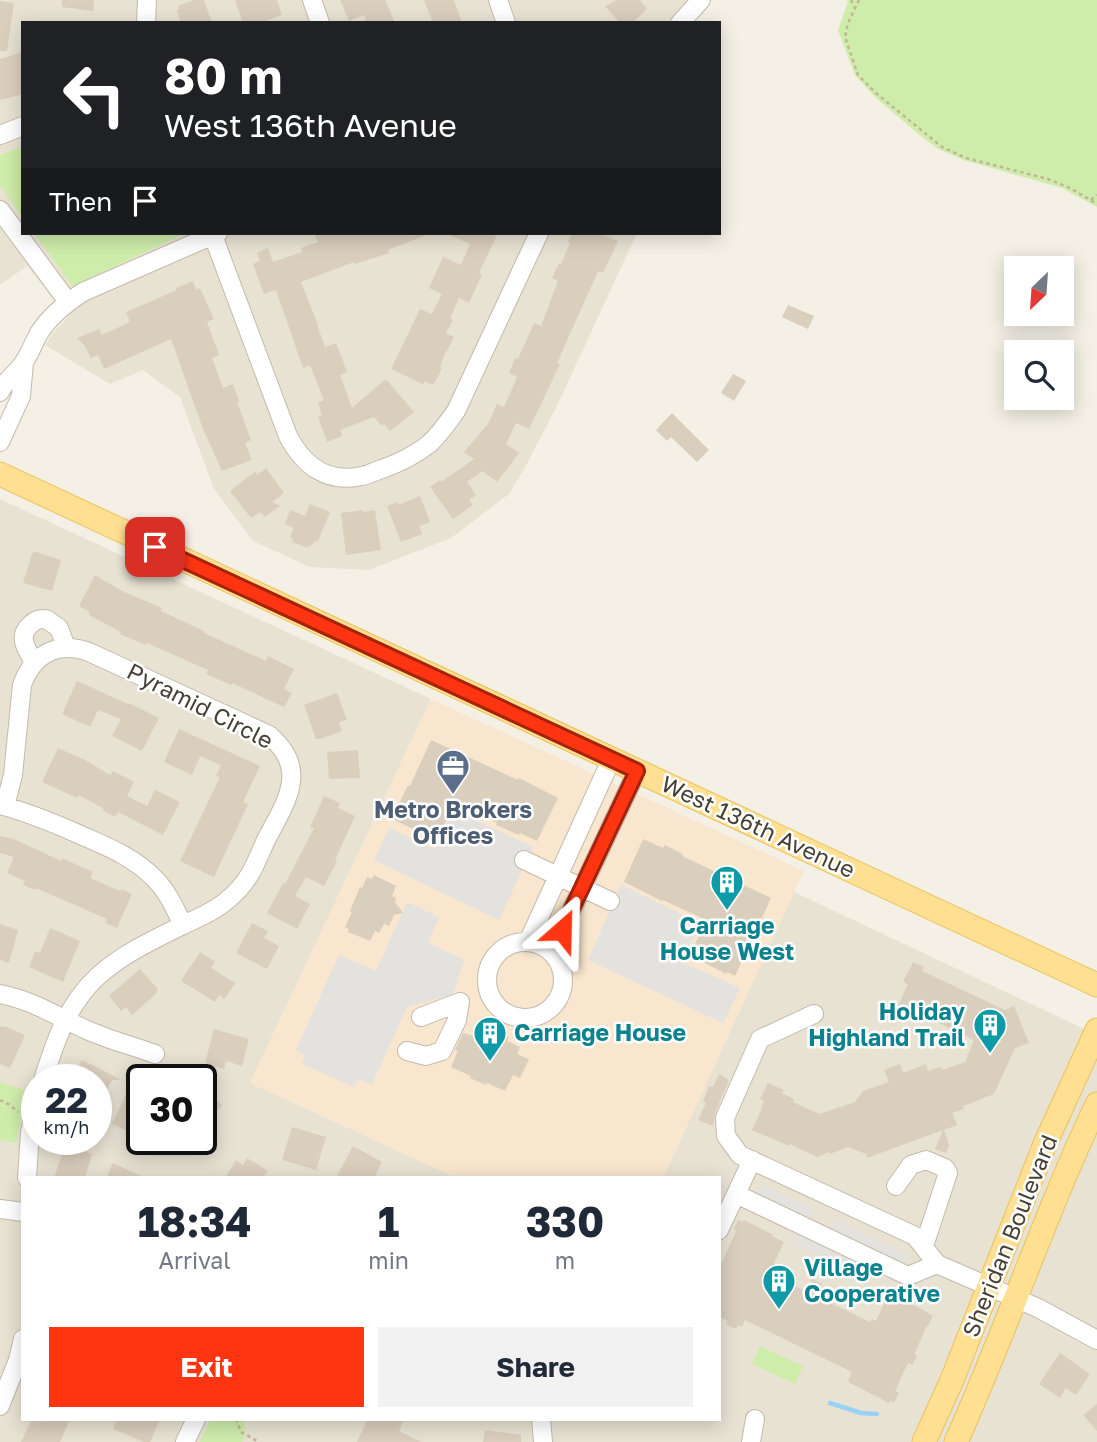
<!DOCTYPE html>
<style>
body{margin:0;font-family:"Golos Text",sans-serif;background:#f2f2f3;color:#1f2937;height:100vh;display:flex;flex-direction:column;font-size:26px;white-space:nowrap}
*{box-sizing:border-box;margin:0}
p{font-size:23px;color:#747a83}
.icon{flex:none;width:38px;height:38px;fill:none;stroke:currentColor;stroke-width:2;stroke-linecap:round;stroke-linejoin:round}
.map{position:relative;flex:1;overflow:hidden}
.panel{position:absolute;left:21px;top:1176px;width:700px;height:245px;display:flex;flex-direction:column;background:#fff;border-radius:0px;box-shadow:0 4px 18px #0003}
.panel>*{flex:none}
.guide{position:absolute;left:21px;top:21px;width:700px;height:214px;border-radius:0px;box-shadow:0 4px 18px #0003;background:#202124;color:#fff;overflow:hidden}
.needle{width:46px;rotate:205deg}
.buttons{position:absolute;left:1004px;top:256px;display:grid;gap:14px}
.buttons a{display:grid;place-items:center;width:70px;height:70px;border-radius:0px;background:#fff;box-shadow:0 4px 18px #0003;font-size:35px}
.speed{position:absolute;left:21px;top:1064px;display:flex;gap:14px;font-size:35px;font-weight:700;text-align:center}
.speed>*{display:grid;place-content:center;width:91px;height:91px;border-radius:50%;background:#fff;box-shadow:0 4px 18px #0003;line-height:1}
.speed small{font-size:18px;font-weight:400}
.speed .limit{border:4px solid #111;border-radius:10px;background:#fff;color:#111}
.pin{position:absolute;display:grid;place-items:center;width:60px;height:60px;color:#fff;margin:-30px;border-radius:14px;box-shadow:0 4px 10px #0006}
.me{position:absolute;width:77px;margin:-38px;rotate:25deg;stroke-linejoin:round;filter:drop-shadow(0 0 5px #0008)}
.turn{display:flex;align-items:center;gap:24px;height:147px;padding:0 28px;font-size:32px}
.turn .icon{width:91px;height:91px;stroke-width:2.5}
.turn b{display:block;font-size:49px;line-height:60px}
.then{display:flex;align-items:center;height:66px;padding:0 28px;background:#0003;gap:14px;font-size:26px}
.eta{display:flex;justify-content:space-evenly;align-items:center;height:119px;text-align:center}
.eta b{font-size:42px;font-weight:700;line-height:49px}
.button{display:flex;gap:14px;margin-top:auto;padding:14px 28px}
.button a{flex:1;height:80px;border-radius:0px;background:#ff3511;color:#fff;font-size:28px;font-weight:700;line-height:80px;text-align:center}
.button a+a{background:#f2f2f3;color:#1f2937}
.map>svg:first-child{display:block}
</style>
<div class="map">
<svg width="1097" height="1442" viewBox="0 0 1097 1442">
<rect width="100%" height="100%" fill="#f4f0e5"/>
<path fill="#e8e2d3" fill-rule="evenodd" d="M0,0H688L669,23H23V233H637L557,406L523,471L509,494L451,538L369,570L310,567L253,541L214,489L180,397L143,370L110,384L45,345L53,333L68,317L27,266L0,285Z
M0,499L431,699L250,1083L457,1178H23V1419H719V1178H663L794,892L1097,1035V1442H0ZM37,1080H96V1139H37ZM142,1080H201V1139H142Z"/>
<path fill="#f8e6ce" d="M431,699L804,871L663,1178H457L250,1083Z"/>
<path fill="#ceecaa" d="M847,0H1097V207L1062,188L964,160L938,149L916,132L874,96L855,75L838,30L848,2Z
M23,146V218L0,185V155Z
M34,233H186L73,286Z
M0,1082L27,1091L16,1143L0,1140Z
M760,1346L803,1366L795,1384L752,1364Z
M211,1419H243L245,1432L242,1442H200Z"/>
<path fill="#e4e2de" d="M452,809L533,847L499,920L374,860L389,828L434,849Z
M621,885L701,923L682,962L740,988L723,1023L588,960Z
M407,902L439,917L428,943L464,960L453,994L407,1007L372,1084L358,1079L354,1087L302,1064L305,1055L296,1050L339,955L376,971Z
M761,1185L813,1210L808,1220L756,1196Z
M835,1220L908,1255L903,1265L830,1231Z
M799,1232L835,1251L831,1260L794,1243Z
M842,1253L872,1268L867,1278L837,1264Z"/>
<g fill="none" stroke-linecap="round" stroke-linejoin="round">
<path stroke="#9cd1f6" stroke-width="4.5" d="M830,1403L861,1413L877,1414"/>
</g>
<path fill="#dacebd" d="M62,0H94L93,11L62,7Z
M194,0H204L212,23H181L177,10L179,9L178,6Z
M235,0H277L282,15L260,23H243Z
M340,0H385L395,23H367L364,15L349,21Z
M424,0H454L462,23H433Z
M617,0H640L647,9L632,23H620L605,6Z
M0,1L14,3L7,51H0Z
M23,52V94L0,100V59Z
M322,233H431L388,250L389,253L355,264L354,262L301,282L317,322H316L325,347L336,343L347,372L340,375L352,408L386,379L414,412L390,431L384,424L382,426L374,417L340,430L342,436L327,442L318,417L322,415L318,403L324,400L310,365L303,368L276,290L264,294L253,264L260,261L257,253L268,248L273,262L302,252L301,248L318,242L315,235Z
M445,233H498L479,273L482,274L469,303L459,298L450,318L453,320L446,333L454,337L444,356L440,367L442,368L437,378L433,385L425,381L423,384L391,369L420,309L432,314L442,294L429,288L443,257L461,265L470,244Z
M572,233H600L618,241L603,273L598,271L557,363L560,364L529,429L516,423L506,444L519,453L497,482L482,471L467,482L476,495L469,500L473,505L453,519L430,487L440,480L441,482L474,459L464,452L488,424L497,404L504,407L517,377L509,373L515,358L518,359L534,323L541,326L558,281L552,278L559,263L561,264L570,243L568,242Z
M193,281L196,290L200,288L214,319L207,322L219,355L212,358L223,388L233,384L239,401L237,402L251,440L245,443L252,460L222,471L203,429L171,339L104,369L98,355L91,358L85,346L77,338L99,329L102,335L130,322L126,312L177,290L176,288Z
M788,305L814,316L808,329L782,317Z
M733,374L746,381L734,401L721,393Z
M672,413L709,450L697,462L671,437L667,441L656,430Z
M266,468L284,493L272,502L280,506L265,517L260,512L251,518L230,491L256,471L257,475Z
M420,496L430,522L419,526L422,534L401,542L387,506L398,502V505Z
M310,504L330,512L318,541L315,540L312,546L310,545L308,548L292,542L293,539L290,537L294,528L285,524L290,510L305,516Z
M363,510V512L375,510L381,550L346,555L341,513Z
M33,551L61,560L52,591L23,583Z
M95,575L122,591L162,608L161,611L204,631V633L266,661L268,656L294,669L284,689L292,693L284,707L232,683L231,685L206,674L208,670L147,643L146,645L120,634L121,632L89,615L90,612L79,606Z
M77,681L128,704L129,703L159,718L142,751L112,736L121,719L98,710L90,727L62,714Z
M337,693L347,720L339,722L342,731L320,739H316L304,705Z
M179,729L260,766L243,802L248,804L214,877L180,861L220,777L216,776L221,765L200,756L192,775L164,762Z
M431,740L518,780L519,778L558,798L537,841L520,833L519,835L496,825L497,823L454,803L438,838L425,832L424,834L392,819L408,785L410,786Z
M58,748L85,760L110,775L113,771L134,782L127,796L147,806L155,790L180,802L163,835L118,812L115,817L102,810L103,808L78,795L77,798L42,782Z
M358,750L360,778L329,779L327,752Z
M324,796L340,803L338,808L355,816L335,860L337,861L324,886L306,877L295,896L310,904L297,929L267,913L283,883L285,884L314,828L310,827Z
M0,836L14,839L61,861L62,858L93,872L90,878L120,891L122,889L132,894L117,928L105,923L107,919L36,888L35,890L23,885L25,881L7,873L14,857L0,853Z
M643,839L663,848L665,845L683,854L682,856L771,898L735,976L727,972L726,974L690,955L706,920L663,900L662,901L624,882Z
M374,875L396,886L392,896L396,898L395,902L403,913L394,915L389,926L384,924L379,933L375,931L370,941L348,932L349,929L345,927L352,912L350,911L360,887L362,888L367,877L372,879Z
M252,923L268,931L264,938L279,946L267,969L236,953Z
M0,924L18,930L9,963L0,960Z
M50,928L80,941L63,982L29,967L35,951L40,953Z
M200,952L215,962L211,968L235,983L225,999L219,995L215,1002L181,981Z
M913,962L924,967L922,971L1005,1010L1014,1006L1029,1043L1015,1048L994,1094L963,1106L964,1109L952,1113L957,1125L944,1130L949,1145L946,1153L935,1149L943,1130L867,1158L866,1154L848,1147L830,1154L829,1152L817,1157L790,1144L789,1146L752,1130L762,1108L761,1107L764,1100L760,1099L768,1083L784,1090L782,1093L794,1099L793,1102L819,1114L855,1102L863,1091L889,1082L884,1070L900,1064L903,1073L926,1064L928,1071L940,1067L942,1070L965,1062L974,1040L933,1020L931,1023L897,1008L908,984L903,982Z
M140,969L157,988V993L132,1015L126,1007L121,1011L109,996Z
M0,1026L3,1027L4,1026L25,1035L10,1068L0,1064Z
M477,1028L490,1034L492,1030L509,1037L507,1041L520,1047L517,1054L529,1059L520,1078L513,1075L505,1091L487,1083L486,1085L470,1078L471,1076L451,1067L458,1051L455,1050L463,1033L474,1036Z
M214,1029L249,1039L242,1066L226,1061L224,1069L205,1063Z
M82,1060L96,1067L121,1080H112L107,1090L96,1084V1080H71Z
M719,1074L729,1080L715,1113L713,1126L698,1120L706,1103L703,1101L709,1086L713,1087Z
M201,1086L222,1105L201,1128Z
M128,1090L142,1096V1138L112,1124Z
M292,1127L326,1137L316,1170L282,1160Z
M65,1145L92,1154L85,1178H54Z
M353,1146L382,1162L374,1178H336Z
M247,1158L268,1171L263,1178H225L236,1160L243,1165Z
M113,1163L145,1178H106Z
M738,1220L743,1222L744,1220L773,1235L772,1236L784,1242L771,1270L776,1272L774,1276L806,1291L812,1279L822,1284L816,1296L870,1322L872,1319L876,1321L888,1295L891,1296V1295L902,1301L903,1299L933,1316L928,1326H927L914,1354L917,1356L912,1365L908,1363L895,1391L899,1393L894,1403L890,1401L889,1403L850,1383L848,1381L852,1372L745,1320L742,1327L738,1325L736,1329L726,1324L728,1321L719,1317V1261L722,1263L736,1231L734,1229Z
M1060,1353L1090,1374L1076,1395L1066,1388L1060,1398L1039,1384Z
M1097,1404V1431L1083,1415Z
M32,1419H70L60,1442H21Z
M117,1419H160L150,1442H144L113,1429Z
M368,1419H404L399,1431L421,1442H357Z
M485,1430L521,1435V1442H483Z"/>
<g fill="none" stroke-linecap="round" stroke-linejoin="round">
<defs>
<path id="minor" d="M312,0L320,23
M498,0L506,23
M146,23L147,0
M680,23L701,0
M0,135L23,126
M0,210L68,302
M212,233L288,436C303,465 327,484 362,476C368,475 375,471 382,469C399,463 415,455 429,444C440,434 448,422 456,411L539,233
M0,392C5,380 17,373 24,362C30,353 34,342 39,333C50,316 66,303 83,292L218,233
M0,442L21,396L24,362
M34,662C27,650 17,637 30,625C35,620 38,619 46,619L59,628L66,647
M0,805C26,812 51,822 76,833C105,846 133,856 155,879C168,892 175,909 183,925
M5,806L13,775L22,685C33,654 57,641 89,652L269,735C280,745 289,755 291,771C294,794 276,820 266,840C261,851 256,864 250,874C244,885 235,894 225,902C213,912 198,918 183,925C153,940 122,954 97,977C67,1005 55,1042 43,1080
M524,860L610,901
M487 980a38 38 0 1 1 76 0a38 38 0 1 1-76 0Z
M528,942L611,760
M552,952L637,771
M0,994C33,1000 57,1017 87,1030C109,1040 133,1046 155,1054
M814,1014L760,1039L725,1118L726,1136L740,1155L915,1236L937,1264L1038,1308L1097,1340
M421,1017L460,1002
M407,1051L426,1056L442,1051L457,1020L460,1002
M27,1178L30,1132L37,1099
M896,1186L911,1165L926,1160L945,1168L948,1173L924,1246
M736,1194L752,1160
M0,1209L23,1212
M719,1230L736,1194L908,1276L937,1264
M0,1406L18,1360L23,1339
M541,1419L543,1442
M185,1442L196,1419
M751,1442L755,1419"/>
<path id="major" d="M0,474C366,645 732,814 1097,985
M924,1442L952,1380L1045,1144L1097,1030
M956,1442C1006,1331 1045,1214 1097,1104"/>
</defs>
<use href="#minor" stroke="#c3baaa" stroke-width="20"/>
<use href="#major" stroke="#edc15a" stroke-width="25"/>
<path stroke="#c3b497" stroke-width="2.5" stroke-dasharray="3.5 3.5" stroke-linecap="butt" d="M851,0L855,8
M859,0L848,23L845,37L858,75L877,94L942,147L966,158L1048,179L1070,188L1097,204
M1091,200L1097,195
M0,1100L10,1105L18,1112
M236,1419L241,1432L259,1442"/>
<use href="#minor" stroke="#fff" stroke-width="18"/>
<use href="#major" stroke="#ffe093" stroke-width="23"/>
</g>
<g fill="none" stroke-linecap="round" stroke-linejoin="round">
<defs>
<path id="route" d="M155,547L637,771L562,930"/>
</defs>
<use href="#route" stroke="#a6220b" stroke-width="18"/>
<use href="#route" stroke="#ff3511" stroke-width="12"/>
</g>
<defs>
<symbol id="office-pin" viewBox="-11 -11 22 30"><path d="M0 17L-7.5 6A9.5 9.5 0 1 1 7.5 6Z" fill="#5c6f8a" stroke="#fff"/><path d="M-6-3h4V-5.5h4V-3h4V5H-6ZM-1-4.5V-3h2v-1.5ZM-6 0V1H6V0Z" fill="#fff"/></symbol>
<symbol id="building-pin" viewBox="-11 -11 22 30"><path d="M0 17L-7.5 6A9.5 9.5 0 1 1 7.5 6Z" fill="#0f9aa8" stroke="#fff"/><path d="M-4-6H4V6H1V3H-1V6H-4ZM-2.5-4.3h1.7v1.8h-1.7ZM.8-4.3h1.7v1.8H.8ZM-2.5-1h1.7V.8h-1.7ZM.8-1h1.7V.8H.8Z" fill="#fff"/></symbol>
</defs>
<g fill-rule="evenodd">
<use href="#office-pin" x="434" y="747" width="38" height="52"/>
<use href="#building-pin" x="708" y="863" width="38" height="52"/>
<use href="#building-pin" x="971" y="1006" width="38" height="52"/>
<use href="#building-pin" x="471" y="1014" width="38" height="52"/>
<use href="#building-pin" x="760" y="1262" width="38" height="52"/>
</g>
<g text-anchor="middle" stroke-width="5" stroke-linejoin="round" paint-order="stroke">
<g font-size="23" fill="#474034" stroke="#fff">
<text transform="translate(200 706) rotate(27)" y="8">Pyramid Circle</text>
<text transform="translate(758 827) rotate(25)" y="8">West 136th Avenue</text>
<text transform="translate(1010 1236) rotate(-68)" y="8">Sheridan Boulevard</text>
</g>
<g font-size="23" font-weight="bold" fill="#4e5e75" stroke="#fff">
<text x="453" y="818">Metro Brokers<tspan x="453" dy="26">Offices</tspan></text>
</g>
<g font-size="23" font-weight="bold" fill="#0d838f" stroke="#fff" text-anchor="start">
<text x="727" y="934" text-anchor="middle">Carriage<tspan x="727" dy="26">House West</tspan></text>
<text x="965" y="1020" text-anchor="end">Holiday<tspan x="965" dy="26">Highland Trail</tspan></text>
<text x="514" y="1041">Carriage House</text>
<text x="804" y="1276">Village<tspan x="804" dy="26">Cooperative</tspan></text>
</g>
</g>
</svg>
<div class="buttons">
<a><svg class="needle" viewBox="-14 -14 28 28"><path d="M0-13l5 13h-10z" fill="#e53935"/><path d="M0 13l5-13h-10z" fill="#747a83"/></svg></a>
<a><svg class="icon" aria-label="search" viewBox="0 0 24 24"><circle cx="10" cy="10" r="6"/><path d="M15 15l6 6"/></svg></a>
</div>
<div class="speed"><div>22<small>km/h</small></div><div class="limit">30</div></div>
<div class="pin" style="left:155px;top:547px;background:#d93025"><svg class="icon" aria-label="arrive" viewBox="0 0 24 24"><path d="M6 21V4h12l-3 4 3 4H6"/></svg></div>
<svg class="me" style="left:562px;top:930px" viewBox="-20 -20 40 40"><path d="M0-17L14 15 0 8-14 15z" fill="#ff3511" stroke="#fff" stroke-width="4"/></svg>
<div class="guide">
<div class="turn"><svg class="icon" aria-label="left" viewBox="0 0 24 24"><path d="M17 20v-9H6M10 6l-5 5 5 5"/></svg><div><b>80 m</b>West 136th Avenue</div></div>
<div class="then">Then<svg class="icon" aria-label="arrive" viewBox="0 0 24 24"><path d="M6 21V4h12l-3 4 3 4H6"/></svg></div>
</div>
<section class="panel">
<div class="eta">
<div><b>18:34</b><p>Arrival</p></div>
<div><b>1</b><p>min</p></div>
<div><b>330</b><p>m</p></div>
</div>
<div class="button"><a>Exit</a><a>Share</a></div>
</section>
</div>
